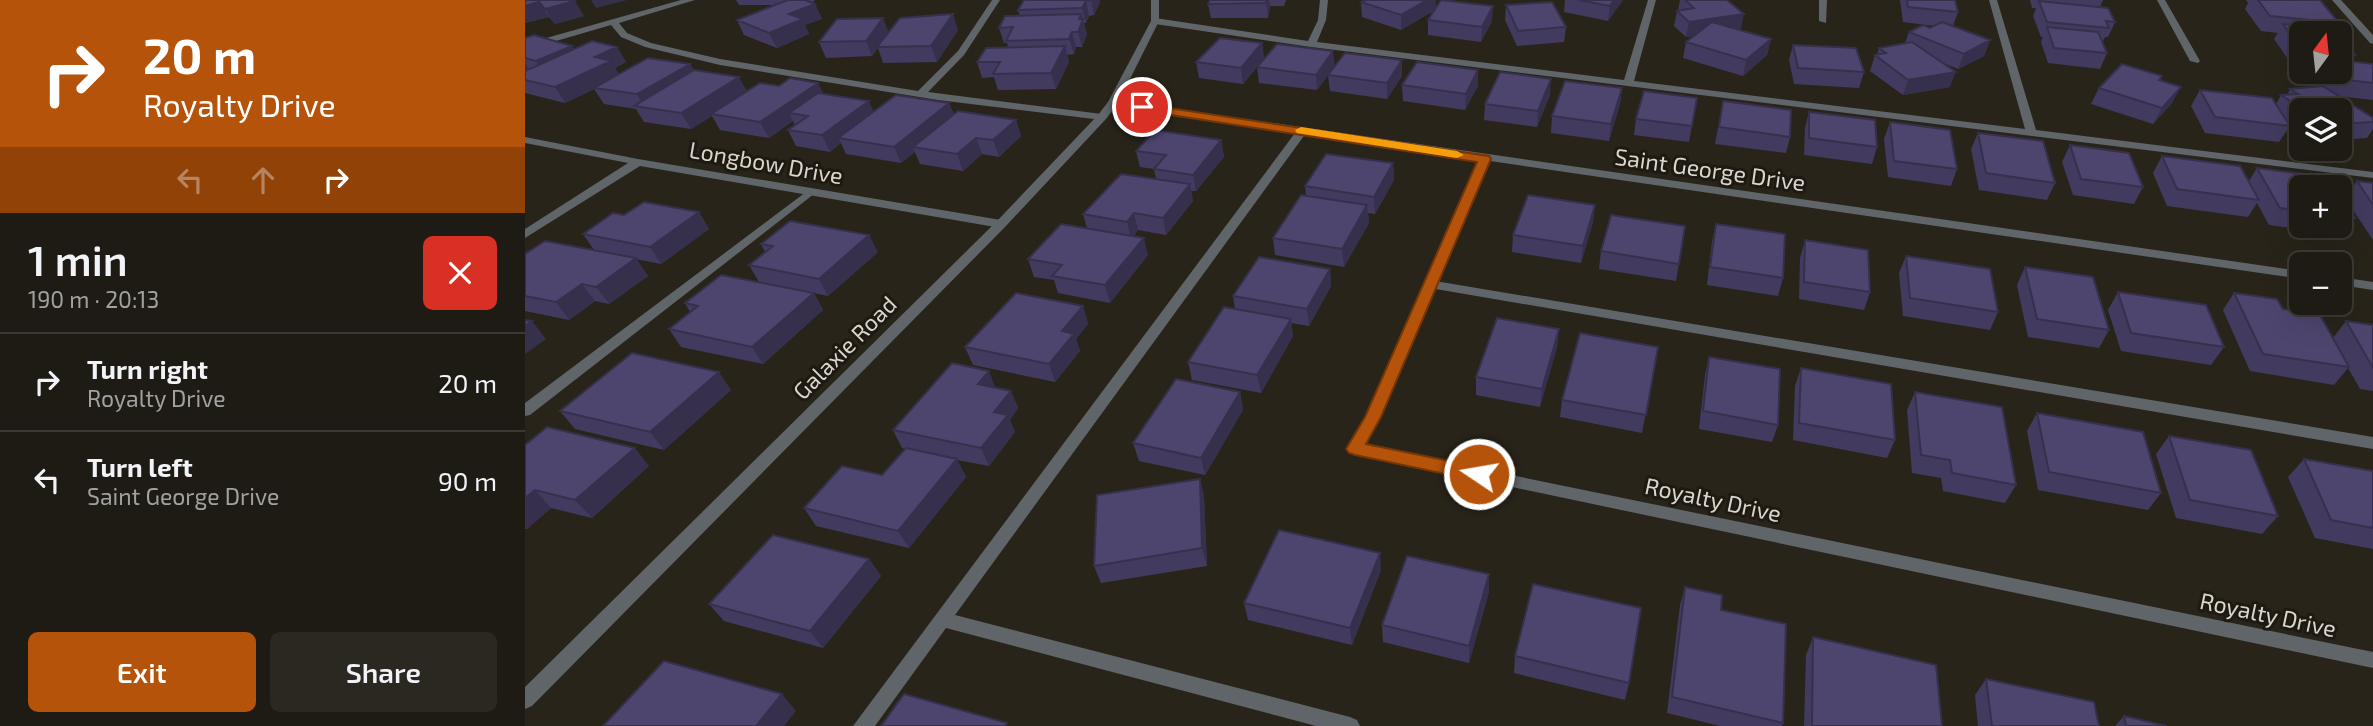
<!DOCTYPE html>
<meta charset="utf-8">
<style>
body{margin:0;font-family:"Exo 2",sans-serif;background:#2b2822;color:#f1f3f6;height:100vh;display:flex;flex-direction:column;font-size:26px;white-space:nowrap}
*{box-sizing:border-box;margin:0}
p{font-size:23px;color:#a1a1a0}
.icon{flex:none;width:38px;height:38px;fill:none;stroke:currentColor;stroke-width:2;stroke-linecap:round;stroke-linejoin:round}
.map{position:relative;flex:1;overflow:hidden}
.details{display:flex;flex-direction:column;background:#1e1b14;width:525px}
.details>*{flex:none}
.hud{background:#b45309;color:#fff;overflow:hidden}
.needle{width:46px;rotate:15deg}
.controls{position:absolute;left:1764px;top:21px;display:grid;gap:14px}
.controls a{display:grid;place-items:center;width:63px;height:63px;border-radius:10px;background:#1e1b14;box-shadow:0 7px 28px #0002,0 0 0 2px #3c3934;font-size:35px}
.pin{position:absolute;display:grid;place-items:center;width:60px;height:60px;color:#fff;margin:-30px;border:4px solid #fff;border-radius:50%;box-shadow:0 2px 7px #0007}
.me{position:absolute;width:77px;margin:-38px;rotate:282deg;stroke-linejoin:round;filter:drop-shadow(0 0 5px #0008)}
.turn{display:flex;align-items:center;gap:24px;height:147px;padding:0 28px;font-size:32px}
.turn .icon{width:91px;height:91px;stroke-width:2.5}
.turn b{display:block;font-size:49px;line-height:60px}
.lanes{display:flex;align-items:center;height:66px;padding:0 28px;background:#0003;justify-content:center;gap:35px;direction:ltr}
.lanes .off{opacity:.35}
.round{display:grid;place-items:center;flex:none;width:74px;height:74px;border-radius:10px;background:#2b2822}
.summary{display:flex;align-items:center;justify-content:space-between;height:119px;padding:0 28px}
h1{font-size:42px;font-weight:600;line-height:52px}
.button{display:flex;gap:14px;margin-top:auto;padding:14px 28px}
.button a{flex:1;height:80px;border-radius:10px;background:#b45309;color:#fff;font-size:28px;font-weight:600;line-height:80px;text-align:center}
.button a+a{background:#2b2822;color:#f1f3f6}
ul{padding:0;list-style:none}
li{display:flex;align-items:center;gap:21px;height:98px;padding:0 28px;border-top:2px solid #3c3934}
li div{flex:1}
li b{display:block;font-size:26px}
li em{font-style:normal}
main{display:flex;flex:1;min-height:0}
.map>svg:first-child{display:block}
</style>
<main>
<section class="details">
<div class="hud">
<div class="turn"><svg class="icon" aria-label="right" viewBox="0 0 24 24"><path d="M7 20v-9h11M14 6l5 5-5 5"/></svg><div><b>20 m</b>Royalty Drive</div></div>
<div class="lanes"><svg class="icon off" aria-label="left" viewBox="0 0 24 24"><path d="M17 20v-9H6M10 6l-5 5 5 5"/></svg><svg class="icon off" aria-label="ahead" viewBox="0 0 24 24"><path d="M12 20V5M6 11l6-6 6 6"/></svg><svg class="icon" aria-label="right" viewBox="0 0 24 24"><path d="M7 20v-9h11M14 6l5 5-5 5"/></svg></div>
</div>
<div class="summary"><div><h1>1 min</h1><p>190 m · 20:13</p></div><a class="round" style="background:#d93025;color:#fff"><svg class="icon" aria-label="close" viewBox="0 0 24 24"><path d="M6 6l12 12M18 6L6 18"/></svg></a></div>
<ul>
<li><svg class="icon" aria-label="right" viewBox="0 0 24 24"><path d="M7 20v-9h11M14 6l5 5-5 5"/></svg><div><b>Turn right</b><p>Royalty Drive</p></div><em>20 m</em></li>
<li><svg class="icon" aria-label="left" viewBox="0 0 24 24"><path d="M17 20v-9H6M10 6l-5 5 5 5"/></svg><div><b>Turn left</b><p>Saint George Drive</p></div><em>90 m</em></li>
</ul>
<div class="button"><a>Exit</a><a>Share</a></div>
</section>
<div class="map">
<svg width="1848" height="726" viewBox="0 0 1848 726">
<rect width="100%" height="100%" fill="#28241a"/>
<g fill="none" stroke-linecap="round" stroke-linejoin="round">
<path fill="#606569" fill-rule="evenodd" d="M156,0H170L94,23L102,33L126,43L195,59L393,91L433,51L467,0H475L439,55L403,92L577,114L582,117L577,120L413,100L195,65L120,47L96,37L86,25L0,50V44Z
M795,0H803L801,20L792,42L1099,80L1123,0H1131L1109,81L1500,129L1464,0H1472L1511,130L1848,172V178L786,47L630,24L626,21L630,18L783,41L793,20Z
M1807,0H1816L1848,35V44L1845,43Z
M777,128L781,129V133L430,615L825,717L832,720L835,726H791L421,628L350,726H328L773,129Z
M285,189L289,190V194L5,415L0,416V403Z
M904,280L1848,437V449L899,287L898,284L899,281Z"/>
<path fill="#606569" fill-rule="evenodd" d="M1294,0H1302L1301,23L1294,21Z
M1632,0H1640L1675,61L1673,63L1665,61Z
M588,100L1776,271V279L965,161L855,417L840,445L1848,652V668L825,453L822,449L841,417L954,159L584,105L583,103Z
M0,137L113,159L476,220L482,224L476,228L115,166L0,238V229L103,163L0,143Z
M1815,277L1848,282V290L1815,285Z"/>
<path fill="#606569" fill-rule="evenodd" d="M626,0H634V21L593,103L581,119L480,227L7,706L0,709V687L472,221L573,115L583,102L626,21Z"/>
</g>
<path fill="#423b5f" d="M0,0L59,16L30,24L24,17L0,23Z
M211,0H290L287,3L290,4L297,19L280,25L284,34L252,48L219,35L212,20L249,5H214Z
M499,0H574L575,2L569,15L564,16L561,23H559L562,34L557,47H551L549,54L542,55L544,62L531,89L473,90L469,77L457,78L452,62L483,47L482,43H479L474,28L495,16L493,10Z
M685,0H761L759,6H745L743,18H686L683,4Z
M1040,0H1098L1083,21L1039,12Z
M1155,0H1202L1216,29H1212L1246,39L1242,55L1218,76L1158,58L1161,42L1170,36L1161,37L1149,26L1152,11H1153Z
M1375,0H1430L1433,12L1428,26L1465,40L1459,56L1433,69L1418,63L1425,87L1378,95L1345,71L1350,55H1352L1354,48L1380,43L1384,32L1405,28L1410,26L1378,22Z
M1505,0H1578L1575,7L1590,22L1583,37H1580L1577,43L1582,53L1575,69L1523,63L1516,42L1518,37H1516L1508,16L1511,8H1507Z
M1721,0H1795L1814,23L1810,30L1776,33V66L1767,65L1749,39L1753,33L1736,31L1720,9L1723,3Z
M836,2L911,8L967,21L956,42L903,35V20L910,10L876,30L837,17Z
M981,5L1041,27L1039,42L992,46L980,20Z
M433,30L412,62L358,63L353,48L347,56L301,58L294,42L364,33Z
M1815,36L1830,55L1826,61L1848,64V100L1813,96L1848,118V129L1842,138L1815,140V110H1776V132L1762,122L1765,126L1754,142L1680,133L1666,106L1675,90L1751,104L1756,95H1762L1765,89L1790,87L1780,73V72H1815Z
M0,38L49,49L92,47L101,62L90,68L94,74L165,64L169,71L222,91L299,94L349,112L424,103L429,115L491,120L496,136L474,157L457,154L438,171L395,164L390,152L376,163L321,154L316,143L305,152L271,146L263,130L270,125L268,121L244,138L195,130L187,116L166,129L119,122L111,109L79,104L69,89L40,103L0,93Z
M737,43L739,59L810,67L877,60V76L862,99L805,91L803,75L792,90L734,83L732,67L718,84L674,78L671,62Z
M1268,45L1339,72L1334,88L1269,84L1264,60Z
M953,70V86L940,110L878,101L877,85Z
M1637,76L1635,80L1647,103L1628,124L1566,104L1574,88Z
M1097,88L1095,104L1084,141L1026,133L1027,116Z
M1025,95L1012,127L959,120L960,104Z
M1172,98L1164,142L1109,135L1111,119Z
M1198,101L1265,137L1261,153L1190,144Z
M1284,112L1352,147L1347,164L1279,155L1280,128Z
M1365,122L1432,169L1426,186L1363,177L1359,139Z
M1453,133L1530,183L1522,200L1454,190L1446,149Z
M696,140L699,157L671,191H666L668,201L641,235L613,230L609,236L623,255L585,303L533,293L529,280L509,277L503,259L562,228L558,214L631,179L629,169L615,167L611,151Z
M1545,145L1618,187L1609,204L1548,195L1537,162Z
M1637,156L1724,181L1732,168L1776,187V226H1815V195L1830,218L1817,235L1744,225L1732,203L1723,217L1642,206L1628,173Z
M868,163L869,180L850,214L843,213L844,223L819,267L750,255L748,238L781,196L780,186Z
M1832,181L1848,183V240L1820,198Z
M1070,205L1068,222L1056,263L987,252L988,235Z
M174,212L184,229L136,264L111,259L123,276L84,304L70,301L44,320L0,311V254L69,250L58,234L99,215Z
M1191,224L1258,278L1253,296L1182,285L1187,241Z
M1160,226L1151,281L1074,269L1076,251Z
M1280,240L1345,292L1339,310L1274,299L1275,258Z
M236,244L353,252L303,296L289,293L298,310L238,364L156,347L144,329L165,312L160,303L234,282L224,265L240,252Z
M1381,256L1473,312L1465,330L1378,316L1374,273Z
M1500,267L1584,330L1574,348L1503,337L1492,285Z
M805,269L806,286L784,326L766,323L768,336L736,393L667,380L663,362L710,309L708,296Z
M1593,292L1699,347L1686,365L1596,351L1583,310Z
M1709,293L1758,309L1808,338L1821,321L1848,325V391L1835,389L1823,368L1809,385L1725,371L1698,310Z
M558,306L563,324L551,339L555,351L530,382L448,365L440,347Z
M1034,329L1032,347L1015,407L951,395V377Z
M1133,347L1117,433L1035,417L1037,400Z
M1184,357L1253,425L1247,442L1174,429L1180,375Z
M1276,368L1370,440L1362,458L1268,440L1270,386Z
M471,387L486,391L493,408L485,420L490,432L464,466L432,460L441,477L384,548L291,526L279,508L357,475L380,449L377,448L368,430Z
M206,390L139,450L50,429L35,411Z
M715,392L718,410L680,475L614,461L608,443Z
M1390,392L1491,485L1480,503L1418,491L1416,478L1387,473L1382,410Z
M1512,413L1636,493L1623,510L1513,490L1502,431Z
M1644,436L1753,516L1737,534L1651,518L1631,454Z
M0,445L124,466L67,518L26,508L2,529H0Z
M1779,459L1848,471V549L1790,538L1763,477Z
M675,479L679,497L682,566L576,583L569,566Z
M344,559L356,576L298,648L199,621L184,604Z
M856,570L827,645L723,620L719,603Z
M964,574V592L944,663L858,642L857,625Z
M1160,587L1196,610L1258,723L1257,726H1195L1142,713L1155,605Z
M1288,637L1417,726H1279L1281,655Z
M990,656L1104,683L1100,700L989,673Z
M1461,679L1574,726H1453L1450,695Z
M1599,716L1642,726H1590Z"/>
<path fill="#36304d" d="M66,0H102L71,8Z
M566,0H574L575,2L569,15Z
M741,0H744L745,6L743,18Z
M902,0H911V9L876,30V15Z
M1089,0H1098L1083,21L1085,6Z
M50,1L59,16L30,24L20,9Z
M561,1L564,16L561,23L557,8Z
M14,2L24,17L0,23V6Z
M290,4L297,19L280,25L284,34L252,48L244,33L264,14Z
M968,6L967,21L956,42L957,27Z
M428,14L433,30L412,62L406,46Z
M556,14L562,34L557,47L553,32L554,19Z
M1219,14L1216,29L1161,37L1164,22Z
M358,18L364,33L347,56L341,41Z
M547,32L551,47L549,54L544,39Z
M1246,39L1242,55L1218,76L1221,60Z
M1465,40L1459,56L1433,69L1439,54Z
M737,43L739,59L718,84L716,68Z
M47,46L56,61L21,77L11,61Z
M540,46L544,62L531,89L526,73Z
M92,47L101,62L90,68L95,77L69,88L70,89L40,103L30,87L70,57Z
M808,51L810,67L792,90L791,75Z
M877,60V76L862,99V83Z
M0,63L6,72L0,75Z
M165,64L173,79L119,107L112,94Z
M953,70V86L940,110L941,94Z
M1431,72L1425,87L1378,95L1383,80Z
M214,77L223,93L186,114L187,116L166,129L156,113Z
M1026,79L1025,95L1012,127L1013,111Z
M293,83L301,98L264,113L268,121L244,138L235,122Z
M1656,87L1647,103L1628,124L1637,108Z
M1097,88L1095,104L1084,141L1086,124Z
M344,101L351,117L313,138L316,143L305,152L297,135Z
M424,103L430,119L388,147L390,152L376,163L369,147Z
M491,120L496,136L474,157L468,140Z
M451,138L457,154L438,171L432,154Z
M696,140L699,157L671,191L668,175Z
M868,163L869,180L850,214L849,197Z
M665,184L668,201L641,235L638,218Z
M842,205L844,223L819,267L817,249Z
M1070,205L1068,222L1056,263L1058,246Z
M174,212L184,229L136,264L125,247Z
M609,213L613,230L606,239L602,222Z
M344,235L353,252L303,296L294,279Z
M619,238L623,255L585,303L580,285Z
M111,258L123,276L84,304L71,287Z
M805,269L806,286L784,326L782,309Z
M57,284L70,301L44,320L31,302Z
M289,293L298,310L238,364L227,347Z
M558,306L563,324L551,339L555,351L530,382L524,364L537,331Z
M766,319L768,336L736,393L732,375Z
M7,321L21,339L0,354V326Z
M1034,329L1032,347L1015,407L1017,389Z
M464,371L471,389L453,384Z
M194,372L206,390L139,450L125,432Z
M486,391L493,408L485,420L490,432L464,466L456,448L469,412Z
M715,392L718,410L680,475L676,458Z
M110,448L124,466L67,518L50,500Z
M432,459L441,477L384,548L373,531Z
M675,479L679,497L682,566L677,548Z
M10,490L26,508L2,529L0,528V498Z
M855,553L856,570L827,645L825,628Z
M344,559L356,576L298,648L285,631Z
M964,574V592L944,663V646Z
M257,694L271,711L259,726H231Z"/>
<path fill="#4d456e" stroke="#36304d" stroke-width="2" d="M0,0H49L50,1L20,9L14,2L0,6Z
M263,0H280L290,4L264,14L278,19L244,33L212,20Z
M499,0H566L561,1L557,8L493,10Z
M685,0H741V3L683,4Z
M840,0H902L876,15L836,2Z
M916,0L968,6L957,27L903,20Z
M1053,0H1089L1085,6Z
M1160,0H1202L1219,14L1164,22L1152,11L1169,8Z
M1382,0H1430L1433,12L1383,7Z
M1733,0H1795L1814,23L1745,16Z
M1514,1L1583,8L1590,22L1581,21L1584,28L1522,22Z
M1027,2L1041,27L993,31L981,5Z
M428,14L406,46L352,47L375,18Z
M556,14L554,19H558L553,32H547L544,39L481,41L488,27L474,28L480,16Z
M358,18L341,41L294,42L312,19Z
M1187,22L1246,39L1221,60L1161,42Z
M1417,22L1465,40L1439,54L1384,32L1398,25L1405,28Z
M1758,24L1809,30L1812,33H1776V49Z
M1522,27L1573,32L1582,53L1529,48Z
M9,35L47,46L11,61L0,58V38Z
M1815,36L1830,55L1815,53Z
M695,38L737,43L716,68L671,62Z
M67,41L92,47L70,57L86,61L30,87L0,80V71Z
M1387,42L1431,72L1383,80L1350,55L1361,53L1354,48Z
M752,44L808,51L791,75L732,67Z
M1268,45L1331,48L1339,72L1273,68Z
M540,46L526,73L468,74L475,62H452L461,48Z
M820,53L877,60L862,83L803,75Z
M123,58L165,64L112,94L69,88Z
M1815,60L1848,64V83L1805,78L1800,72H1815Z
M892,62L953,70L941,94L877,85Z
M1597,64L1637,76L1634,80L1656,87L1637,108L1574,88Z
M169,70L214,77L156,113L109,106Z
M975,72L1026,79L1013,111L960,104Z
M265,78L293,83L235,122L186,114L235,83L254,86Z
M1040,81L1097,88L1086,124L1027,116Z
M1798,86L1848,118V122L1815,124V110H1779L1756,95L1773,94L1765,89Z
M1675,90L1747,98L1765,126L1690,117Z
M1119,91L1172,98L1167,126L1111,119Z
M293,93L344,101L297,135L263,130L283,116L264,113Z
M371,95L424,103L369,147L313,138Z
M1198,101L1266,110L1265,137L1194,127Z
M433,111L491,120L468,140L451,138L432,154L388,147Z
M1284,112L1350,120L1352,147L1284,138Z
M1365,122L1425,130L1432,169L1369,161Z
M630,130L696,140L668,175L629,169L641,155L611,151Z
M1453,133L1518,141L1530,183L1461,173Z
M1545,145L1604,153L1618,187L1556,179Z
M801,154L868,163L849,197L780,186Z
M1637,156L1715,166L1734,200L1652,189Z
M1732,168L1803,177L1810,187H1776V211L1755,208Z
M596,174L665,184L638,218L609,213L602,222L558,214Z
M1832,181L1848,183V205Z
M776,195L842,205L817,249L748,238Z
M1003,195L1070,205L1058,246L988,235Z
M1815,195L1830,218L1815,216Z
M119,202L174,212L125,247L58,234L88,213L99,215Z
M1086,215L1160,226L1154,264L1076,251Z
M265,221L344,235L294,279L224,265L248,246L236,244Z
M536,224L619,238L580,285L527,276L537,265L503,259Z
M1191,224L1260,234L1258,278L1185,267Z
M1280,240L1343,250L1345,292L1279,282Z
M20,241L111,258L71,287L57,284L31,302L0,296V254Z
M1381,256L1465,269L1473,312L1385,298Z
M734,257L805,269L782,309L708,296Z
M1500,267L1568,277L1584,330L1512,319Z
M196,275L289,293L227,347L144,329L173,306L160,303Z
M1593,292L1681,305L1699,347L1606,333Z
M491,293L558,306L537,331L549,334L524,364L440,347Z
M1709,293L1752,299L1758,309L1795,315L1824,367L1738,354Z
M699,307L766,319L732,375L663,362Z
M972,318L1034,329L1017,389L951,377Z
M0,320L7,321L0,326Z
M1821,321L1848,325V368Z
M1055,333L1133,347L1121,415L1037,400Z
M107,353L194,372L125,432L35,411Z
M1184,357L1255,369L1253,425L1178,411Z
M427,363L464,371L453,384L486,391L469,412L483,415L456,448L368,430Z
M1276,368L1366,384L1370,440L1274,423Z
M651,379L715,392L676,458L608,443Z
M1390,392L1477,407L1491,485L1427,473L1425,460L1396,455Z
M1512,413L1618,432L1636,493L1524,472Z
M22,427L110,448L50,500L10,490L0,498V445Z
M1644,436L1726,450L1753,516L1665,500Z
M381,448L432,459L373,531L279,508L317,466L357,475Z
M1779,459L1848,471V528L1806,520Z
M675,479L677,548L569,566L572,495Z
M754,530L855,553L825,628L719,603Z
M248,535L344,559L285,631L184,604Z
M882,556L964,574L944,646L857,625Z
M1008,584L1116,608L1104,683L990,656Z
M1160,587L1197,595L1196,610L1261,624L1258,723L1147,697Z
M1288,637L1411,665L1417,726H1287Z
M139,661L257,694L231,726H78Z
M1461,679L1569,702L1574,726H1467Z
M379,694L482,723L480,726H356Z
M1599,716L1642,726H1601Z"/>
<path fill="#b45309" stroke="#753606" stroke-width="2" d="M617,104L964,156L966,159L856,417L841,444L954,467L961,469L963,474L961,479L954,481L830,455L824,453L821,449L840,417L952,162L613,110L611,107Z"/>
<path fill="#f59e0b" d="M776,127L932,151L939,155L932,158L772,133L770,130Z"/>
<g text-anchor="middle" stroke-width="6" stroke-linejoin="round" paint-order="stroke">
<g font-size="23" fill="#d9d6cf" stroke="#1f1a11">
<text transform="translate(241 163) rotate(10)" y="8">Longbow Drive</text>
<text transform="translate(1185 170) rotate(8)" y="8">Saint George Drive</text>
<text transform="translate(320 348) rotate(-45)" y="8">Galaxie Road</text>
<text transform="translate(1188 500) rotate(12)" y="8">Royalty Drive</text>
<text transform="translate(1743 615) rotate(12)" y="8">Royalty Drive</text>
</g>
</g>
</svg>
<div class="controls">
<a><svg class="needle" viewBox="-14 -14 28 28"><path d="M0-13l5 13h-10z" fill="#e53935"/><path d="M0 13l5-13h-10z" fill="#a1a1a0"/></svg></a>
<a><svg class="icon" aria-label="layers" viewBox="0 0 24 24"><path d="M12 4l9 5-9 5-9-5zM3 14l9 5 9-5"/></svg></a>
<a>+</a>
<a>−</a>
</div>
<div class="pin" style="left:617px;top:107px;background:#d93025"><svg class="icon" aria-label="arrive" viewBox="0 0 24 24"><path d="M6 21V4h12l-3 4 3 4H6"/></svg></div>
<svg class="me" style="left:954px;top:474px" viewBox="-20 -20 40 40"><circle r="17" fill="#b45309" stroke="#fff" stroke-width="3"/><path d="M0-11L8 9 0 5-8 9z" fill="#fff"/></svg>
</div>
</main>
